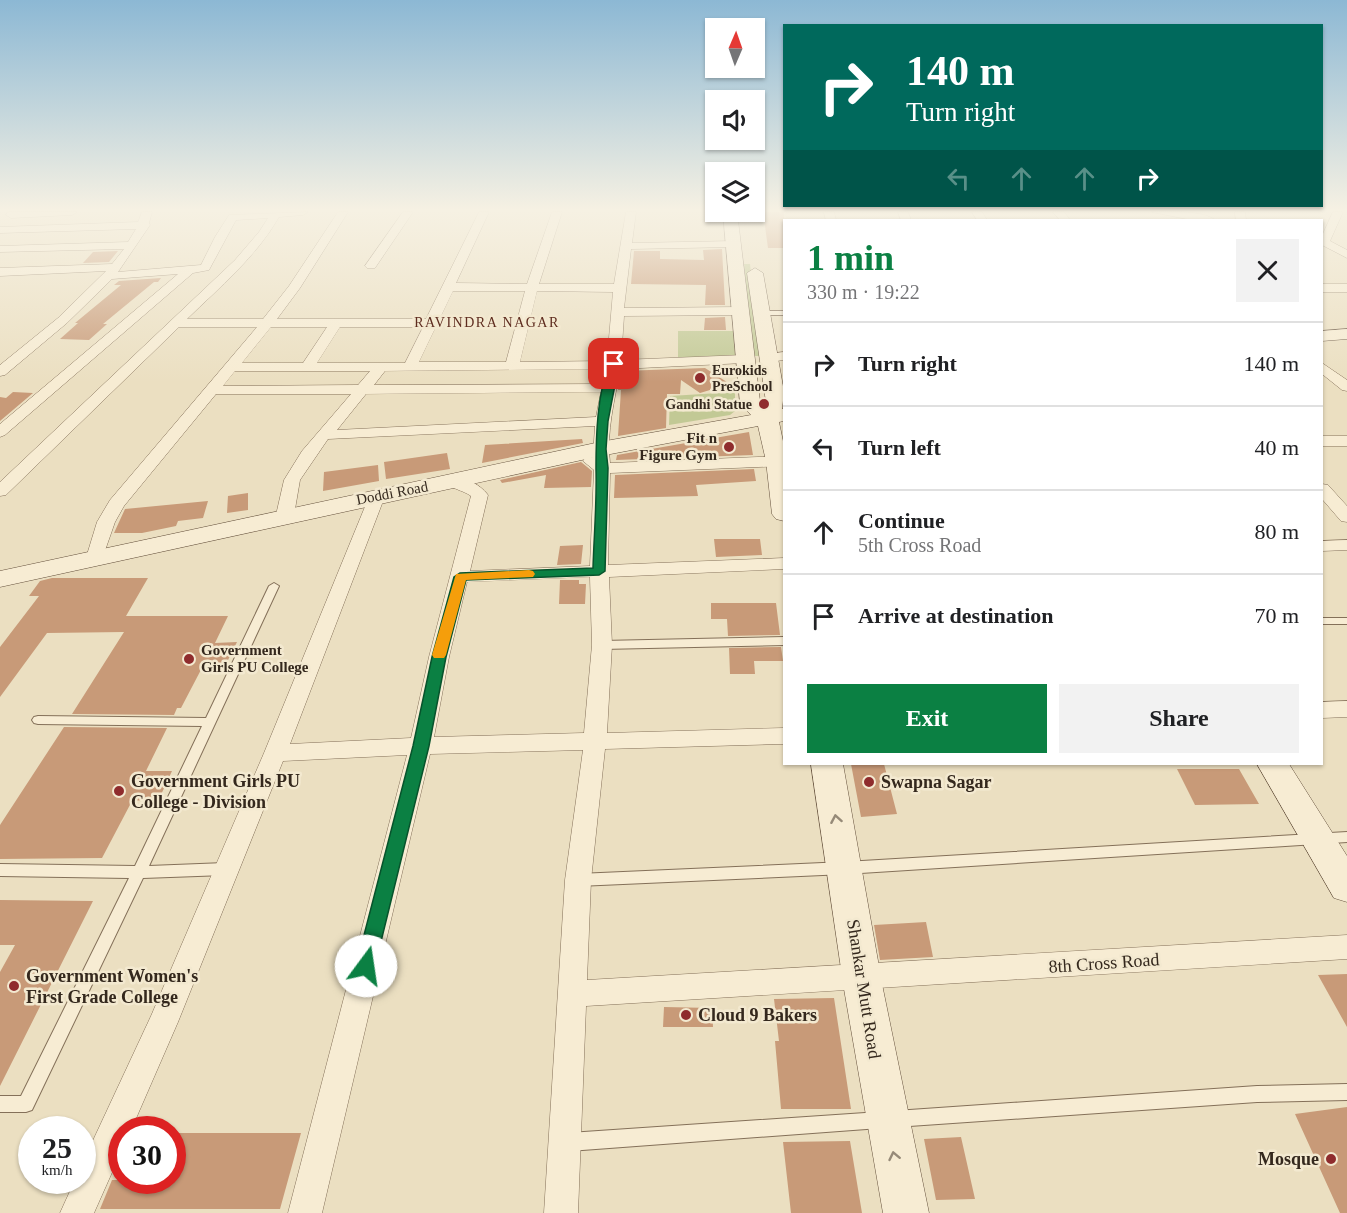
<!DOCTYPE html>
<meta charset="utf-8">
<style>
body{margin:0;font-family:Georgia,serif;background:#f2f2f2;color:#202124;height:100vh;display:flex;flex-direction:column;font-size:22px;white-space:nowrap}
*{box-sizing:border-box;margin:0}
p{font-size:20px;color:#757577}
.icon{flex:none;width:33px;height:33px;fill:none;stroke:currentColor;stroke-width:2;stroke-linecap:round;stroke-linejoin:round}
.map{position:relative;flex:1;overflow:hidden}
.details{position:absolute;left:783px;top:219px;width:540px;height:546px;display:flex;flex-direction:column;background:#fff;border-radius:0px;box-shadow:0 2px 4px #0004}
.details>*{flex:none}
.guide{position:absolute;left:783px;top:24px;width:540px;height:183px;border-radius:0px;box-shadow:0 2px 4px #0004;background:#00695c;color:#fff;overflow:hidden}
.needle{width:39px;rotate:2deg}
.buttons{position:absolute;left:705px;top:18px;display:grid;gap:12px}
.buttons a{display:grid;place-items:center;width:60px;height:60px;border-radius:0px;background:#fff;box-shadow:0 2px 4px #0004;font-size:30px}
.speed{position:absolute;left:18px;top:1116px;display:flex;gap:12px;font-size:30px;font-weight:700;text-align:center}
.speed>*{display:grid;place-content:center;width:78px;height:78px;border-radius:50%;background:#fff;box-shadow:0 2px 4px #0004;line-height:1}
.speed small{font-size:15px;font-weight:400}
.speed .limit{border:9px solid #d22;background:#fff;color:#111}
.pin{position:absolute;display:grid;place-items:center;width:51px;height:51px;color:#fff;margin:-26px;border-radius:12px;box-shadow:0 3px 9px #0006}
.me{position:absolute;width:66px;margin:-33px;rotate:14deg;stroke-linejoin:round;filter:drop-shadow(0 0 4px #0008)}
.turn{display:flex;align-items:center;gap:21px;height:126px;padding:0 24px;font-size:27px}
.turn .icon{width:78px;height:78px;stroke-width:2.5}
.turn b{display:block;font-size:42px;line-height:51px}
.lanes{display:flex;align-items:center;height:57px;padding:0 24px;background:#0003;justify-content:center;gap:30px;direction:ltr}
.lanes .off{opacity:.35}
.round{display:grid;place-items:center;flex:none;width:63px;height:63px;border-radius:0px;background:#f2f2f2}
.headline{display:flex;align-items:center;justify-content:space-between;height:102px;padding:0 24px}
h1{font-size:36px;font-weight:600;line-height:45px;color:#0b8043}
.action{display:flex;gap:12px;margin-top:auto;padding:12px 24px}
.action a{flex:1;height:69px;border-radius:0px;background:#0b8043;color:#fff;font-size:24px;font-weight:600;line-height:69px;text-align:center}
.action a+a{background:#f2f2f2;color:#202124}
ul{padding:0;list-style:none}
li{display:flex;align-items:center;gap:18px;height:84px;padding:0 24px;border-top:2px solid #e0e0e0}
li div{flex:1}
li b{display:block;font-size:22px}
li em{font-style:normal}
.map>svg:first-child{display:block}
</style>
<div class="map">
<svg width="1347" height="1213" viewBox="0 0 1347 1213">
<rect width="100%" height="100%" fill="#ebdfc1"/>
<path fill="#c2c995" d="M744,264H750L760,356H752Z
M678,331H734L735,356L678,358Z
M735,392V411L730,415L669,425L670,396Z"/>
<path fill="#c89a78" d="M763,212H784V248H768Z
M722,249L725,305H705L706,285L631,284L634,251H660V259L704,260L703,250Z
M118,251L109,262L83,263L93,252Z
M161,278L158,282H154L103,324H107L89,340L60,339L78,323H75L121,285H114L119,281Z
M725,317L726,330H704L705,318Z
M705,368L730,384L700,393L681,380L680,394H667L666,428L618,436L621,390H618L622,371Z
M13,392L33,393L0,421V397L6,398Z
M749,432L753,455L616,460L617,455Z
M582,439L583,443L482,463L485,445Z
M447,453L450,469L386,479L384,462Z
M581,462L592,471L591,487L544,488L546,475L502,483L500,480Z
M378,465L379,481L323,491L324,472Z
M754,469L756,481L696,485L698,496L614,498L615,475Z
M248,493V510L227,513L228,496Z
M208,501L203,518L178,521L176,526L142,533H114L125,509Z
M714,539H760L762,555L716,557Z
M583,545L581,564L557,565L560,546Z
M52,578H148L126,616H228L215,643L237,642L226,664H204L181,708H177L174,715L72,714L124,632L47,633L0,697V647L39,596H29L40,581Z
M560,580H579V584H586L585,604H559Z
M711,603H776L780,635L728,636L727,619H711Z
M781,647L783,661H754L755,674H730L729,648Z
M64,727L167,728L146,771H172L159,799L132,801L102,858L0,859V825Z
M851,764H884L897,814L861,817Z
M1177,769H1239L1259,804L1195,805Z
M0,900L93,901L0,1086V972L15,945H0Z
M926,922L933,957L880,960L874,925Z
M1347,974V1027L1318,975Z
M834,998L851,1109H781L775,1041H779L774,999Z
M664,1007L712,1008L713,1027H663Z
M1347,1107V1213H1340L1295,1114Z
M172,1133H301L280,1209H100L112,1180H172Z
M961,1137L975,1199L936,1200L924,1139Z
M850,1141L862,1213H791L783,1142Z"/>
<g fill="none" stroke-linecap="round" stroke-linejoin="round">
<defs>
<path id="lane" d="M784,311V315H761L758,313L761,311Z
M274,583L279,586L149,866L225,863L230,865L232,869L230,873L225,875L143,878L32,1110L26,1112H0V1096H21L129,878L0,876V864L135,866L202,726L38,724L34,723L32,720L34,717L38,716L206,718L269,586Z
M1322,618H1347V624H1322Z
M784,637V645L602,649L597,645L602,641Z
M1347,832V842L845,874L578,886L573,884L571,880L573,876L578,874L845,862Z
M1347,1084V1100L1257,1102L895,1127L889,1125L888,1122L886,1126L880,1128L569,1151L563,1148L560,1142L563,1136L569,1133L880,1112L886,1114L887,1117L889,1113L895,1111L1257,1086Z"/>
<path id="street" d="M8,212H77L72,215L11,218L6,215Z
M142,212H152L149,223L150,225L118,272L201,265L215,237L229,215L308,212L303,215L279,217C256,257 220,287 187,319H263L289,286L338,212H348L300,288L277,319H426L479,212H489L456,283L527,284L552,212H562L539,284H614L626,212H636L632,243L734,241L740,244L734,247L631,249L624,308L742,307L748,311L742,315L624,316L621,360L744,355L751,359L744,363L620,369C615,400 606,431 610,463L784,456V466L610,473L608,565L784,558V569L609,577L612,645L607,733L784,728V744L605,749L591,880L587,980L1347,935V959L586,1006L578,1213H544L565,880L583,750L430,754L322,1213H288L407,755L283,761L178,1022L131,1130H122V1150L94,1213H60L75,1180H82V1164L151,1016L264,753L371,492H383L385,496L290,744L411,738L429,657L471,496C463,490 450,489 445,481L447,477C461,474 480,484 488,495L470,571L590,566L594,470L583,461L585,458L593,457L595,426L328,439L300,480L294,515L291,519H279L276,515L284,480L302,451L351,394H216L124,506L115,522L101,562H89L86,558L97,522L110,500L257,327H179L6,495L0,496V482L235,260L259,232L268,218L236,220L209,270L193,273L5,435L0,437V424L178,274L112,279L67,323L5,375L0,376V365L58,318L106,271L0,276V268L112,264L124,249L0,252V246L128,242L136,229L0,233V227L138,222ZM453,291H525L506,362H419ZM537,291L613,292L607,361L520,362ZM271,327H327L303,363H242ZM340,327H423L405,363H317ZM606,369L603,384L374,385L385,371ZM235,371H370L358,385L223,386ZM601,392L596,417L337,430L366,394ZM590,577L592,645L584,733L434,737L449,657L467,582Z
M403,212H413L375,268H367L365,266Z
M824,212H834L836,220H826Z
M898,212H908L911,220H901Z
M972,212H982L987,220H977Z
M1053,212H1064L1070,220H1060Z
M1152,212C1168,212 1202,210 1215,220H1192Z
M1235,212H1245L1246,220H1236Z
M1333,212H1343L1330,241L1347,250V258L1322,245V236Z
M1322,284H1347V292H1322Z
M784,352V360L768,362L761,358L763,355Z
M1322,363L1347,380V391L1342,390L1322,374Z
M1322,436H1347V446H1322Z
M1322,484L1328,485L1347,506V522L1341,521L1322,499Z
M1347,540V550L1322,551V541Z
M1347,701V717L1322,718V702Z"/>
<path id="secondary" d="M723,212H737L760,401L764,405L766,402L747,273L755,268L763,273L784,392L782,409H784V421L779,422L784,446V521L776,519L772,514L766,461L758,426L600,456L0,587V571L600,442L751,415L740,403Z
M1347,329V339L1322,341V331Z
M811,764H843L883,989L929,1213H883L844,989Z
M1257,764H1289L1347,856V902L1334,898Z"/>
</defs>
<use href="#lane" stroke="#847059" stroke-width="2"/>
<use href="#street" stroke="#847059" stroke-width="1"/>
<use href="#secondary" stroke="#65513d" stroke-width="1"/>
<use href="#lane" fill="#f7ecd3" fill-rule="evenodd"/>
<use href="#street" fill="#f7ecd3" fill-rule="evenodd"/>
<use href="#secondary" fill="#f7ecd3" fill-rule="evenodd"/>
</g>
<defs><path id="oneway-chevron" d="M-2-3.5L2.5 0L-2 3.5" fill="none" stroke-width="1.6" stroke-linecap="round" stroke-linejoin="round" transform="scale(1.5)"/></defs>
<g stroke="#968a78">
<use href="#oneway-chevron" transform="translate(836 819) rotate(-100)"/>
<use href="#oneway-chevron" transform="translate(894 1156) rotate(-102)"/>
</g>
<linearGradient id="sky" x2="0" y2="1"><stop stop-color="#8cb8d4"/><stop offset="0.55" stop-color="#f6f1e3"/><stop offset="1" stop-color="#f6f1e3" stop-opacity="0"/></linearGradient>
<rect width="1347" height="382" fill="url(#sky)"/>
<path fill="#0b8043" stroke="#07532c" stroke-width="1.5" d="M610,362L619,364L608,421L606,449L608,468L605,571L599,575L466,580L446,657L429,746L375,966L372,972L366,974L359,972L356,966L413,746L432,657L454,577L460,573L593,568C594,535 597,502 596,469C596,437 597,392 610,362Z"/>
<path fill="#f59e0b" d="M529,570L533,571L535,574L533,577L466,580L446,655L444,658H434L432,655L456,574Z"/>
<g fill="#8f2c2d" stroke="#f3e9d0" stroke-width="2">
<circle cx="700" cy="378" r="6"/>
<circle cx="764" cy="404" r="6"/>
<circle cx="729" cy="447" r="6"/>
<circle cx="189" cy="659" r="6"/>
<circle cx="869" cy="782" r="6"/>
<circle cx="119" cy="791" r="6"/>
<circle cx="14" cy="986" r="6"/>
<circle cx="686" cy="1015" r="6"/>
<circle cx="1331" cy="1159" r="6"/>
</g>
<g text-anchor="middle" stroke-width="5" stroke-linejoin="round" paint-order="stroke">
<g font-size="14" letter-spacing="1.5" fill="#5e2c1f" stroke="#f3e9d0">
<text x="487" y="327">RAVINDRA NAGAR</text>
</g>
<g font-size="14" font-weight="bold" fill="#34281d" stroke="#f3e9d0" text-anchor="start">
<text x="712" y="375">Eurokids<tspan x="712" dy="16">PreSchool</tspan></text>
<text x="752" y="409" text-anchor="end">Gandhi Statue</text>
</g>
<g font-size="15" font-weight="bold" fill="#34281d" stroke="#f3e9d0" text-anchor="end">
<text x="717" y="443">Fit n<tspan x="717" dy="17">Figure Gym</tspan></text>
<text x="201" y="655" text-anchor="start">Government<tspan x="201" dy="17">Girls PU College</tspan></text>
</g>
<g font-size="15" fill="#34281d" stroke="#f3e9d0">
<text transform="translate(392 493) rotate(-11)" y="5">Doddi Road</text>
</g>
<g font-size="18" font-weight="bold" fill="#34281d" stroke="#f3e9d0" text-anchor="start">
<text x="131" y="787">Government Girls PU<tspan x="131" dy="21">College - Division</tspan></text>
<text x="881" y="788">Swapna Sagar</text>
<text x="26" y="982">Government Women's<tspan x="26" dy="21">First Grade College</tspan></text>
<text x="698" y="1021">Cloud 9 Bakers</text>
<text x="1319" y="1165" text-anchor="end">Mosque</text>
</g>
<g font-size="18" fill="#34281d" stroke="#f3e9d0">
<text transform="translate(1104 963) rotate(-4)" y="6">8th Cross Road</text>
<text transform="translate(864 989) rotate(81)" y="6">Shankar Mutt Road</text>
</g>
</g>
</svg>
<div class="buttons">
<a><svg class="needle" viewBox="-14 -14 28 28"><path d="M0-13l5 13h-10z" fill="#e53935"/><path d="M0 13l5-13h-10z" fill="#757577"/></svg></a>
<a><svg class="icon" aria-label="sound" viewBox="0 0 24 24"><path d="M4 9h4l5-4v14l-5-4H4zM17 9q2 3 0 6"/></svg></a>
<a><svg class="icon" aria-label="layers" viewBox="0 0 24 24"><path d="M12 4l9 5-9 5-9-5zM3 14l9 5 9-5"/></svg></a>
</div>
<div class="speed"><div>25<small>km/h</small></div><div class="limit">30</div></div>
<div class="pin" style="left:614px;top:364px;background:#d93025"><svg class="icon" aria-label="arrive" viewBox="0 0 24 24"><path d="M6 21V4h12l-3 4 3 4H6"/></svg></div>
<svg class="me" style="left:366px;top:966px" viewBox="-20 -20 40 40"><circle r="19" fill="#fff"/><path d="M0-13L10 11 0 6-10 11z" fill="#0b8043"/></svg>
<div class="guide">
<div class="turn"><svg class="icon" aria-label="right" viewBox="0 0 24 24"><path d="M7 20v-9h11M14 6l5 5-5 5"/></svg><div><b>140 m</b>Turn right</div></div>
<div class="lanes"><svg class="icon off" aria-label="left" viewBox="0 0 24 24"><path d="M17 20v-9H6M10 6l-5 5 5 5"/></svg><svg class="icon off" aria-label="ahead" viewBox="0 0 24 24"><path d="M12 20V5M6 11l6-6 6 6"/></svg><svg class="icon off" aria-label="ahead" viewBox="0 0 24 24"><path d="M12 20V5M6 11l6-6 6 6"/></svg><svg class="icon" aria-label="right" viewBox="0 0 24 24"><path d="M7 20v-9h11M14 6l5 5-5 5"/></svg></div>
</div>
<section class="details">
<div class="headline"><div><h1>1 min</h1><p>330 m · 19:22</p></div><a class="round"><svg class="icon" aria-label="close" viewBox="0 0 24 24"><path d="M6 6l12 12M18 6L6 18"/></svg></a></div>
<ul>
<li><svg class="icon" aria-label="right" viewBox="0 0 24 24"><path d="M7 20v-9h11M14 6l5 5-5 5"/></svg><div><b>Turn right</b></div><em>140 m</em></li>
<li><svg class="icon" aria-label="left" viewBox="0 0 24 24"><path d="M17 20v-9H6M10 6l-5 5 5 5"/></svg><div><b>Turn left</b></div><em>40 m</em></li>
<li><svg class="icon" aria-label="ahead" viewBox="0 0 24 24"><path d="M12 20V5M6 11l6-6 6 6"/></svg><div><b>Continue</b><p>5th Cross Road</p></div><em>80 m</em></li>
<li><svg class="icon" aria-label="arrive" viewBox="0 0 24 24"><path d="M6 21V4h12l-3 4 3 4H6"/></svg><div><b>Arrive at destination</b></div><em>70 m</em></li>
</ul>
<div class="action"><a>Exit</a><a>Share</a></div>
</section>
</div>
